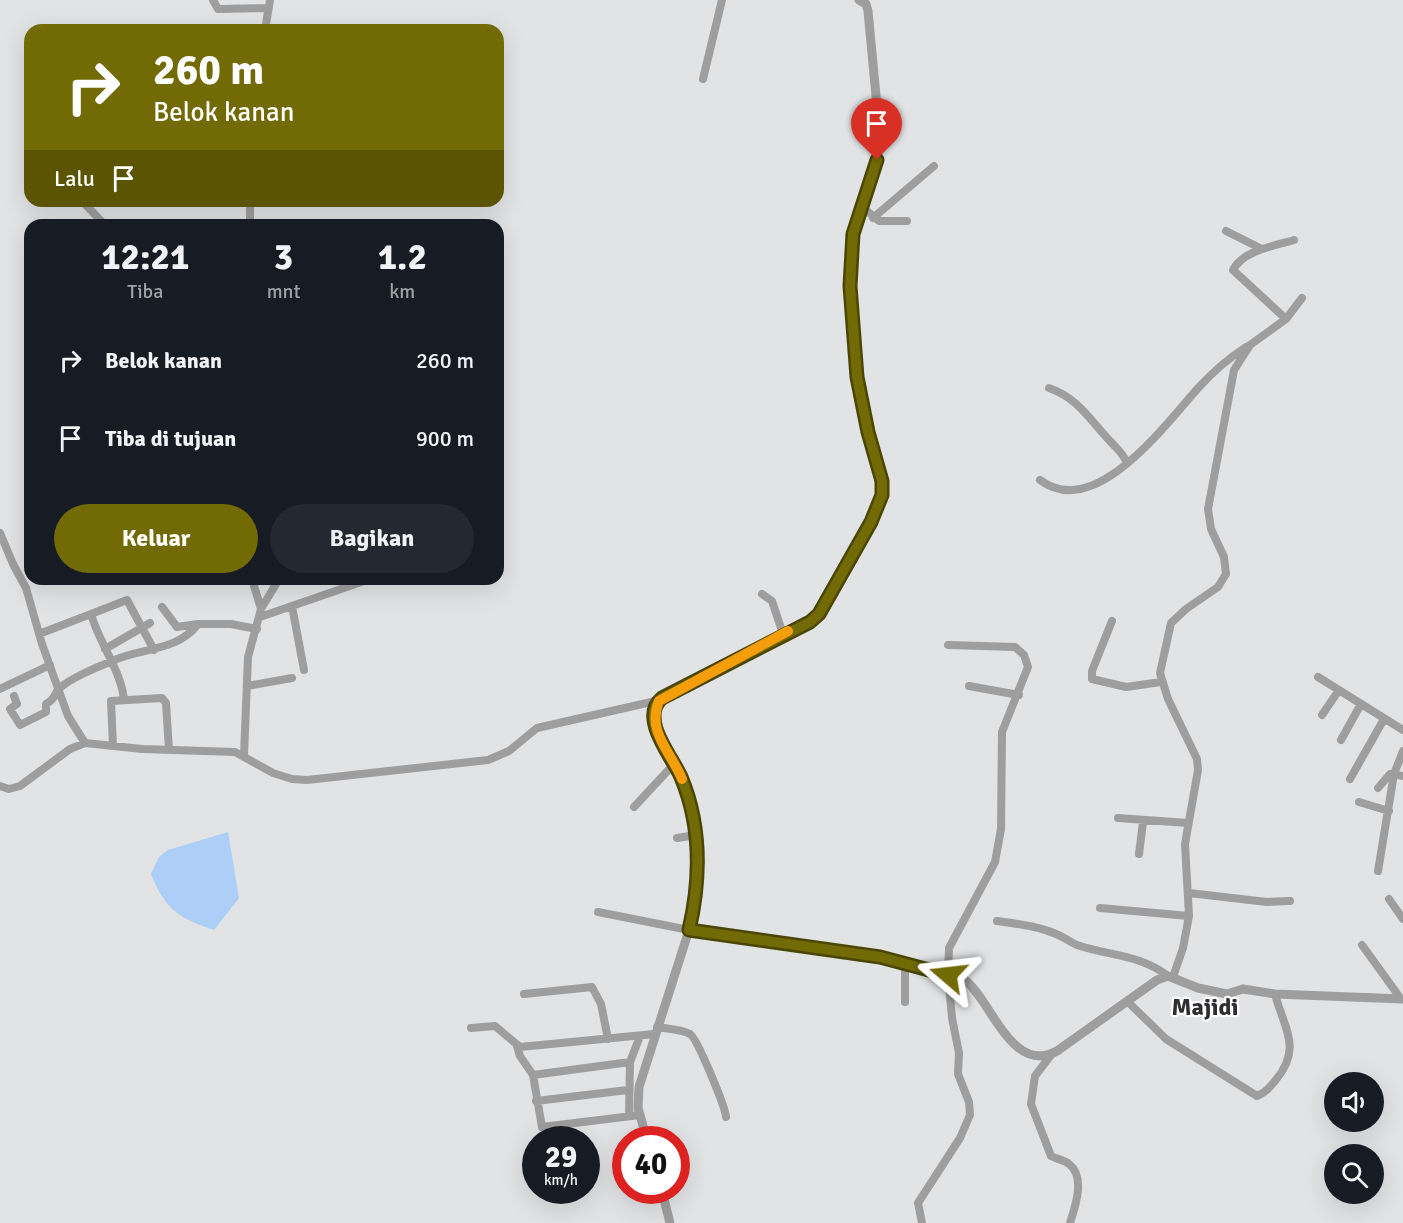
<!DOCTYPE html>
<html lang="id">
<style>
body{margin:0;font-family:Signika,sans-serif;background:#242831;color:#f1f3f6;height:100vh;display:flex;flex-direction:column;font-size:22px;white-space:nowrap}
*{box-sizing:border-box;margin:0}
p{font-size:20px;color:#9ea1a6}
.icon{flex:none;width:33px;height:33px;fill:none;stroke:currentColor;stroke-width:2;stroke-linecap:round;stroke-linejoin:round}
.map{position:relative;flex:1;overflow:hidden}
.sheet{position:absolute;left:24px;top:219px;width:480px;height:366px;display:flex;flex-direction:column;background:#171b24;border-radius:18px;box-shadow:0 6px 24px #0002}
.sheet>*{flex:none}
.guide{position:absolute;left:24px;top:24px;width:480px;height:183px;border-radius:18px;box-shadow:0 6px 24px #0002;background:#726a04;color:#fff;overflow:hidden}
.controls{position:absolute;left:1324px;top:1072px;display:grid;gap:12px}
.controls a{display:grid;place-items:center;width:60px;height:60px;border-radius:50%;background:#171b24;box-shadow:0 6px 24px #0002;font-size:30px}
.speed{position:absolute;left:522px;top:1126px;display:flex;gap:12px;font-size:30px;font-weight:700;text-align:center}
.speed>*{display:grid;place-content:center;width:78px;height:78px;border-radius:50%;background:#171b24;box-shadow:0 6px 24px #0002;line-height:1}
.speed small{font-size:15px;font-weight:400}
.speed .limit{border:9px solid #d22;background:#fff;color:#111}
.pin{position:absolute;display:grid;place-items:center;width:51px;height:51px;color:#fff;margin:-62px -26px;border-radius:50% 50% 50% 0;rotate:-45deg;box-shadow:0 0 6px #0007}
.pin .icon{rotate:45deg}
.me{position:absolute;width:66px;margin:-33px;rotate:287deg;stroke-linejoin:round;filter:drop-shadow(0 0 4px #0008)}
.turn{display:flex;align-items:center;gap:21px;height:126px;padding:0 30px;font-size:27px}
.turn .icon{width:78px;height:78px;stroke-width:2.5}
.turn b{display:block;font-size:42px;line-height:51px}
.then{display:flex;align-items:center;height:57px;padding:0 30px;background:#0003;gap:12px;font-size:22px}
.eta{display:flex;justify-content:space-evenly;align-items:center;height:102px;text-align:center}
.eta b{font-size:36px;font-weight:800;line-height:42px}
.action{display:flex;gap:12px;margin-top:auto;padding:12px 30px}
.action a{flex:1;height:69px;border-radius:36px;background:#726a04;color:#fff;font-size:24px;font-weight:800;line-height:69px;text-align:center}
.action a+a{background:#242831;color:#f1f3f6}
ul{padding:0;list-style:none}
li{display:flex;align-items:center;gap:18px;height:78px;padding:0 30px}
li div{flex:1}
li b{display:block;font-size:22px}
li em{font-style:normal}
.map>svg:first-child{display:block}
</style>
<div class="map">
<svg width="1403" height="1223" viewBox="0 0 1403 1223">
<rect width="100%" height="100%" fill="#e2e3e5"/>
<path fill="#accef7" d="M228,832L239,898L214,930C178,918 165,909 151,874L159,857L168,850Z"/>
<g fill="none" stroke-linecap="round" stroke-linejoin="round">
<path stroke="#9f9e9e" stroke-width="8" d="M213,0L218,9L268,8
M265,30L270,0
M703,79L722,0
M82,201L105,225
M250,201V225
M861,206L879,221H907
M873,218L934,166
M1226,231L1262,249
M1286,319L1233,270C1243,250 1275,246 1294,240
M1049,388C1078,398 1090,420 1110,441C1117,449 1123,453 1127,463
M1040,480C1096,522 1167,422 1200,386C1214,371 1229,358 1246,347
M0,533L13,564L26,588L42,644L68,716L85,743
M762,594L772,601L783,634
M292,606L304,670
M162,607L177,627L198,624
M261,609L279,579
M260,617L370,579
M1112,621L1092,671V679L1126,687L1161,682
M39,634L91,614
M105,649L150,623
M1318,677L1403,730
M247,686L292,678
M969,686L1019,695
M0,689L50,665
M14,696L17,704L10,709L20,725L46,712V704C57,698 53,694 60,688C69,679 97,667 110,662C139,647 176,653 198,624H231L257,629
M124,699C120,668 99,643 91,614L127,600L154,650
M1322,715L1339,690
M1341,740L1361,704
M113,746L111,701L162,698L166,703L169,750
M244,755L248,657L261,609L252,579
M1350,779L1384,719
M0,786L9,789L20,786L70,749L85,743L142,749L235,752L273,773L292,779L307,780L488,760L509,751L537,728L660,700
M1378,788L1390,774H1394L1403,751
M1359,802L1389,811
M634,807L674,764
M1118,818L1188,823
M677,838L696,835
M1139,854L1143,822
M1378,871L1394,774L1403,776
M1189,893L1267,902L1290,901
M1389,899L1403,919
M1100,908L1189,916
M598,912L689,930
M997,921C1017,924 1038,926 1056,934C1064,937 1070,942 1077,945C1109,956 1139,954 1168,976
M1362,945L1401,999
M1173,977L1183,948L1189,916L1185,844L1198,770L1197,759L1168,699L1160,673L1171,623L1186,609L1218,587L1226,574L1224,557L1211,529L1208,509L1234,370L1250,345L1286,319L1302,298
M524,994L592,987L601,1004L608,1039
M905,1002V962
M1128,1002L1166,1039L1257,1096C1265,1093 1269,1088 1275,1081C1303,1048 1284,1029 1275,994
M657,1027C667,1029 681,1029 690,1034C697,1038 725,1106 726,1117
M471,1028L495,1026L520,1047L654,1034
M517,1046L520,1056L533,1075L542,1127L640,1115
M1051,1055L1035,1076L1031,1104L1051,1156C1057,1159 1064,1160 1069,1164C1086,1177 1075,1207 1070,1223
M630,1062L640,1036
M533,1075L630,1062L629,1116
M536,1101L628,1090
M922,1223L918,1203L960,1138L970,1115L969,1102L958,1074L959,1053L952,1018L948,975L949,948L995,862L1001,829L1002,732L1028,667L1024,655L1015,647L948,645"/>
<path stroke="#9f9e9e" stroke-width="9" d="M689,930L880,957L965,980C991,1000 1012,1076 1057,1051L1157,980L1168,976L1198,988L1227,994L1243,989L1275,994L1403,999
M647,1140L638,1108L639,1087L689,930L699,882L697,844L690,803L680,775L658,734L657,704L662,698L810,622L819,614L871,523L880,503L883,487L857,377L850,286L853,234L877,160L880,138L868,11L866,4L859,0
M662,1191L670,1223"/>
</g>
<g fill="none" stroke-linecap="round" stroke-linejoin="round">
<defs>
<path id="route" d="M877,160L853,234L850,286L857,377L868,432L882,481V495L871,522L819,614L810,622L662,698C638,718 673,758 681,777C702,827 701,878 689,930L880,957L948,975"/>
</defs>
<use href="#route" stroke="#4a4503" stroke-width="15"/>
<use href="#route" stroke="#726a04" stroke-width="10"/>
<path stroke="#f59e0b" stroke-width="10" d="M682,779C672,753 646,732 659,701L788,631"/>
</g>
<g text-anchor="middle" stroke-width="4.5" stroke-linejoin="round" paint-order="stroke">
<g font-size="24" font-weight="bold" fill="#2e2e30" stroke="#fff">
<text x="1205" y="1015">Majidi</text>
</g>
</g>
</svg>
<div class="controls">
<a><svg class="icon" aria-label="sound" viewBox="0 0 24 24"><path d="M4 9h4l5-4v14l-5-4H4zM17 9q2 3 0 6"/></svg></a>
<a><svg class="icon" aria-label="search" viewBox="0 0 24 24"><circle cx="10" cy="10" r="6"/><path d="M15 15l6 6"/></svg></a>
</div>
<div class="speed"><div>29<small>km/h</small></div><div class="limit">40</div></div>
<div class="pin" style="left:877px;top:160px;background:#d93025"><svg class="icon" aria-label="arrive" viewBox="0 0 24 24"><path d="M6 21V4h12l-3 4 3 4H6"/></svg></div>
<svg class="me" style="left:948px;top:975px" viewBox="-20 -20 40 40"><path d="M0-17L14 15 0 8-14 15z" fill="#726a04" stroke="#fff" stroke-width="4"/></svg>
<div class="guide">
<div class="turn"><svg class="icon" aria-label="right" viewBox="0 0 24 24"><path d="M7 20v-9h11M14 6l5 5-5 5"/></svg><div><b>260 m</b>Belok kanan</div></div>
<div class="then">Lalu<svg class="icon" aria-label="arrive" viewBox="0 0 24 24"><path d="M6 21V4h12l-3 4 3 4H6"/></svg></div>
</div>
<section class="sheet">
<div class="eta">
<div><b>12:21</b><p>Tiba</p></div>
<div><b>3</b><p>mnt</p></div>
<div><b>1.2</b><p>km</p></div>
</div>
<ul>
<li><svg class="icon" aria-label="right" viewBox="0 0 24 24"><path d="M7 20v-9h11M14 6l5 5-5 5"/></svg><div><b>Belok kanan</b></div><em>260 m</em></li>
<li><svg class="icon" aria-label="arrive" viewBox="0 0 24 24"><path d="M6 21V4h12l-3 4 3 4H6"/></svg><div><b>Tiba di tujuan</b></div><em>900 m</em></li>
</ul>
<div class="action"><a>Keluar</a><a>Bagikan</a></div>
</section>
</div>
